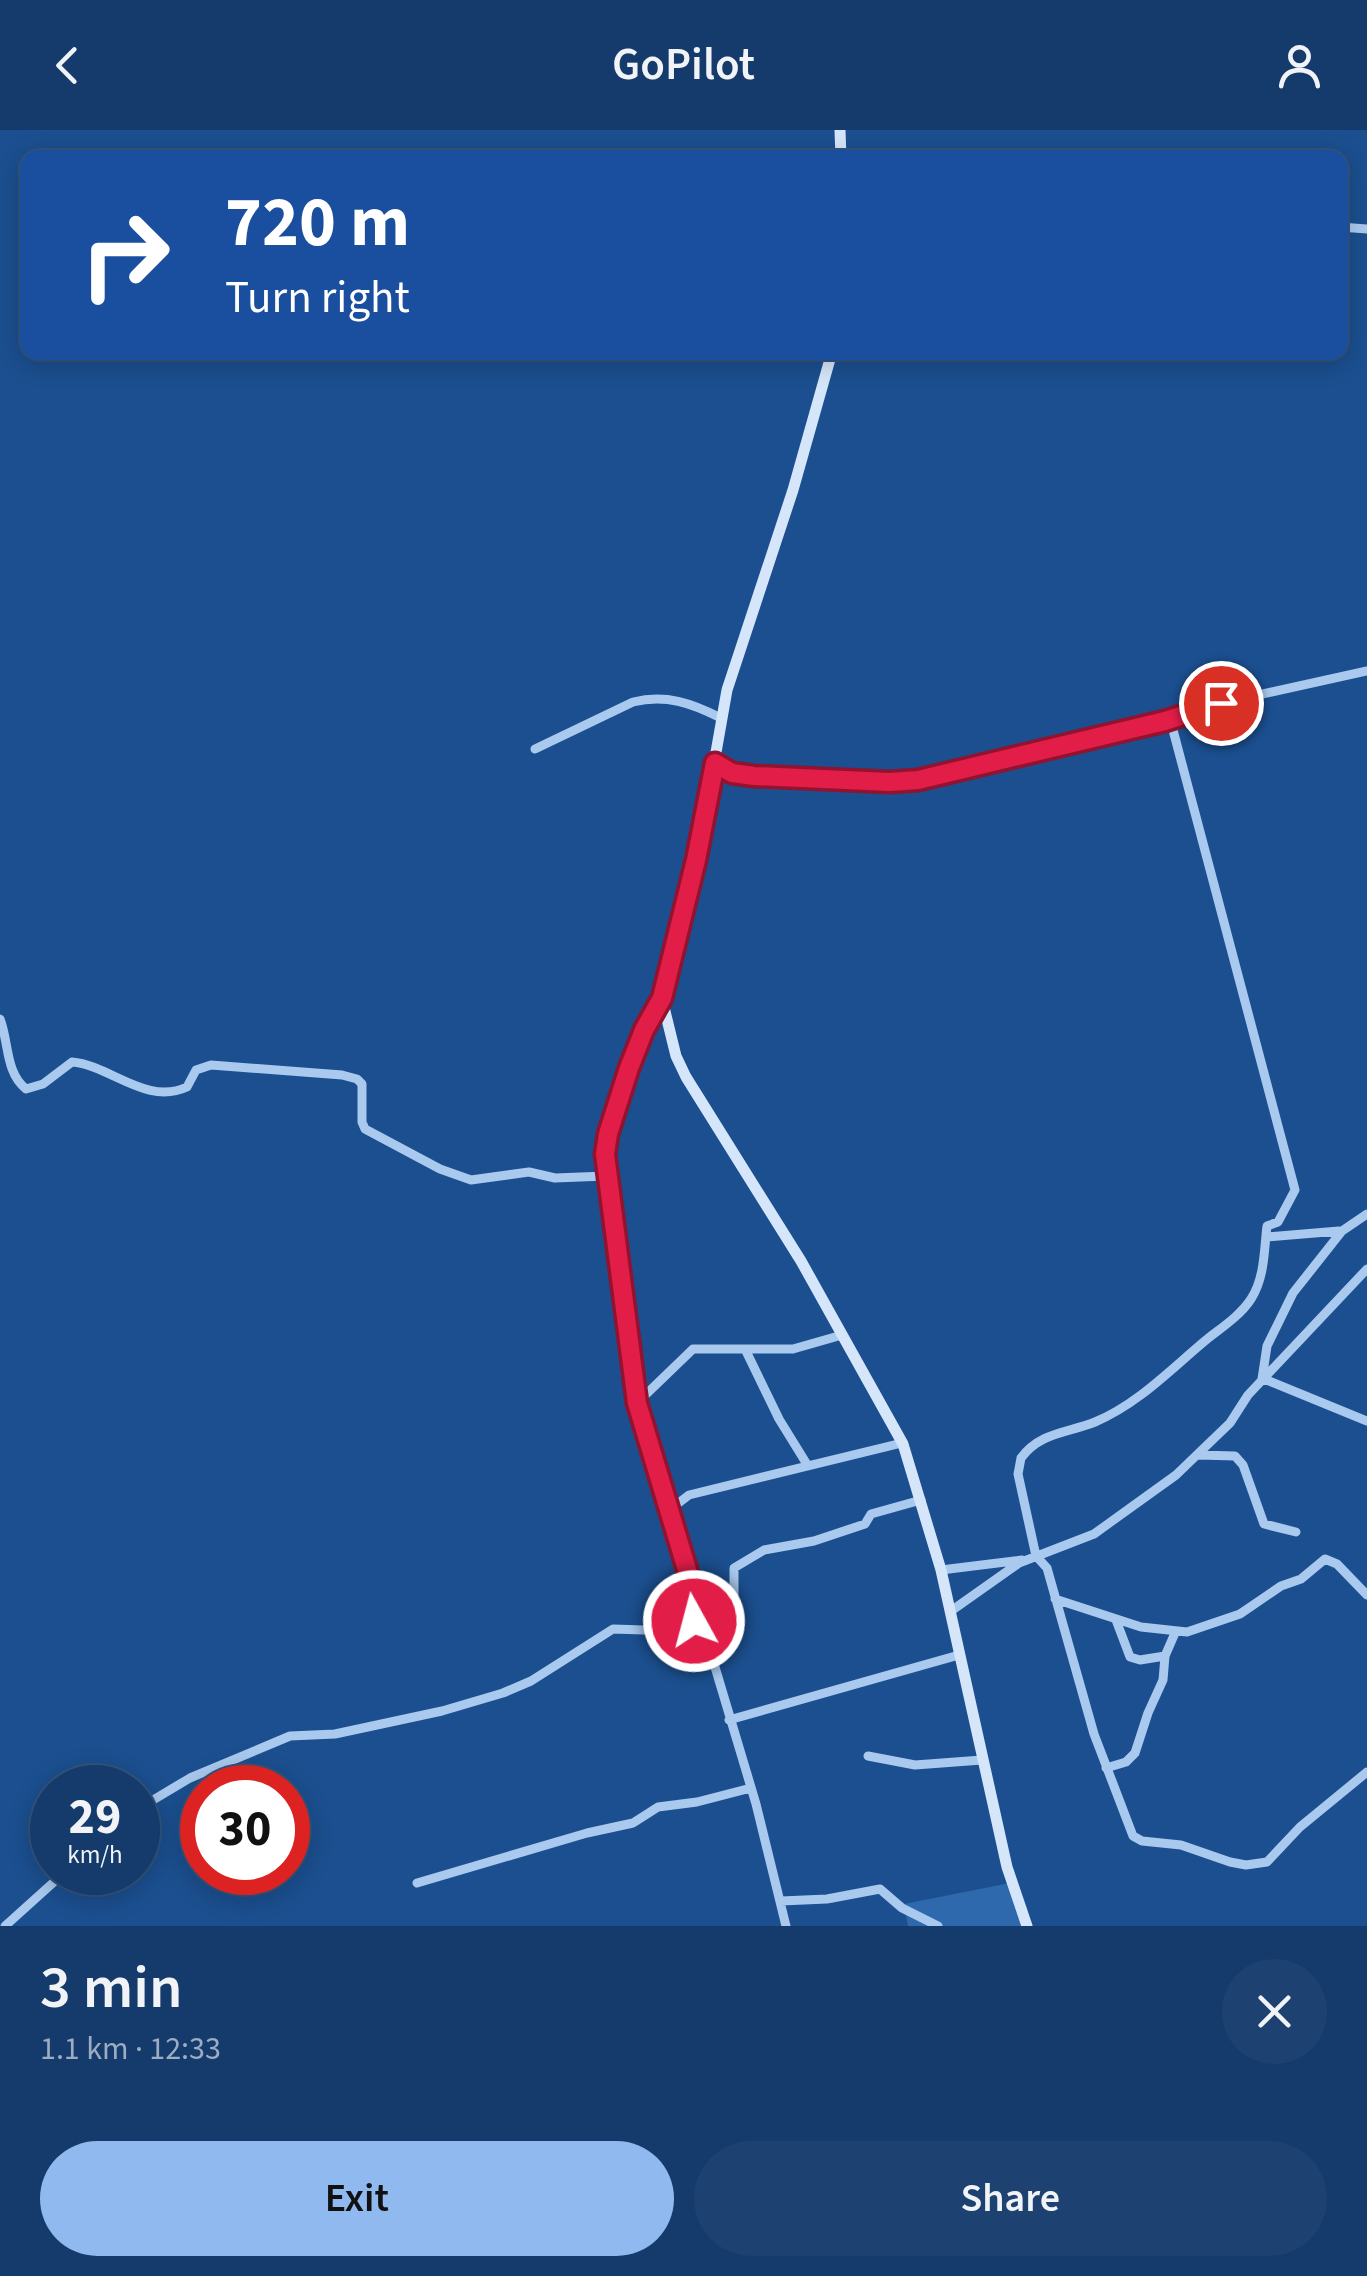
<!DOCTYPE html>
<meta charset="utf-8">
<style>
body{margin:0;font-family:"Source Sans 3",sans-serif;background:#1d4271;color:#f1f3f6;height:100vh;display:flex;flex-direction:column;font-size:38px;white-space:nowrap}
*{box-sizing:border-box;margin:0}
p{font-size:32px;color:#9dadc1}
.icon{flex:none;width:55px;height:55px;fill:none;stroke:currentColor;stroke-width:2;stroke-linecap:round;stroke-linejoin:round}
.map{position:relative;height:1796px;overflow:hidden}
.panel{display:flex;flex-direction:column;background:#143b6b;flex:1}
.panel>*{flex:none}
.hud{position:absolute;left:20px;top:20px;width:1328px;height:210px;border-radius:20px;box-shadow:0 5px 25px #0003,0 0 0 2px #33557e;background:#1a4fa0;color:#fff;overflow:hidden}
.speed{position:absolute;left:30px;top:1635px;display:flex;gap:20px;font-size:50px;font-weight:700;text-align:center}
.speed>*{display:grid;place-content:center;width:130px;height:130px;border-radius:50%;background:#143b6b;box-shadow:0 5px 25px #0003,0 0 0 2px #33557e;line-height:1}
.speed small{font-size:25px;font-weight:400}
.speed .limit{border:15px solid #d22;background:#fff;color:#111}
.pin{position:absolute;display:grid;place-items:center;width:85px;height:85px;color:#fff;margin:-42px;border:5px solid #fff;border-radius:50%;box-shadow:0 2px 10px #0007}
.me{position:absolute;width:110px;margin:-55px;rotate:353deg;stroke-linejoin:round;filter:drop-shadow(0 0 8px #0008)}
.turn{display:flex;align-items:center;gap:35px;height:210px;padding:0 40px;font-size:45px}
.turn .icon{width:130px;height:130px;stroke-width:2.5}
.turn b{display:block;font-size:70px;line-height:85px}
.round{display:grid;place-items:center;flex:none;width:105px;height:105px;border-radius:52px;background:#1d4271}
.headline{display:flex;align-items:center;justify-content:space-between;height:170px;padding:0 40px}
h1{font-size:60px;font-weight:600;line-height:75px}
.primary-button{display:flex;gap:20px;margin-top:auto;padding:20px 40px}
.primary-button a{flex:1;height:115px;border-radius:60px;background:#90b9f0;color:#111;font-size:40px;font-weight:600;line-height:115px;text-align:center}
.primary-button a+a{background:#1d4271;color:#f1f3f6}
header{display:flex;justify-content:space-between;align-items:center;height:130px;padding:0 40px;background:#143b6b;font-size:45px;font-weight:600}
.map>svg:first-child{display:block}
</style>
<header><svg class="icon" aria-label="back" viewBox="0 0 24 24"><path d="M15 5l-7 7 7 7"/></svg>GoPilot<svg class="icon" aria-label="person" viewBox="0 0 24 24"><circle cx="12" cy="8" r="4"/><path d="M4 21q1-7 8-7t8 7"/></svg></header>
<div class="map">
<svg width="1367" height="1796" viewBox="0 0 1367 1796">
<rect width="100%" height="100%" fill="#1b4f8f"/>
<path fill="#2e69ad" d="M1010,1753L1028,1796H908L904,1774Z"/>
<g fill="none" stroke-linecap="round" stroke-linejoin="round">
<path stroke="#a9c9ee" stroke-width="9" d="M1340,97L1367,99
M1165,591L1204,577L1367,541
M535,619L633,572C666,564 691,573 721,588
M715,633C744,656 877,654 918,651L1140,595L1165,591L1173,600L1295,1060L1278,1092L1267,1096C1264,1120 1265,1147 1251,1169C1240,1186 1221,1198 1206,1210C1171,1239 1138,1274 1095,1292C1068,1303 1040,1302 1021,1328L1018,1344L1036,1426L1047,1438L1094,1604L1133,1706L1142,1711L1181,1715L1230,1732L1246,1735L1267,1732L1300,1697L1367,1642
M662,869C635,914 611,971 605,1024L632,1246L642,1293L756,1674L786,1796
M0,889C9,912 5,942 26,959L43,954L72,932C110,935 146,976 187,957L196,940L211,935L342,945L357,949L362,954V992L365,999L440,1039L471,1050L529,1042L555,1048L606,1046
M1266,1107L1339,1101
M746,1221L779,1289L808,1336
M1262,1249L1267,1216L1293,1163L1342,1101L1367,1084
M1264,1249L1367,1291
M637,1273L693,1219H793L842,1205
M1198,1325L1235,1326L1243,1335L1264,1394L1296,1402
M668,1381L689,1365L902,1313
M941,1440L1022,1430
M1055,1469L1141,1497L1187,1502L1240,1484L1281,1456L1301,1449L1325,1429L1337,1434L1367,1465
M951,1481L1019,1433L1094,1404L1176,1345L1230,1293L1248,1265L1367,1139
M1116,1490L1130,1527L1140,1530L1165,1526
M684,1500L700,1483L734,1466V1438L764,1420L814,1411L865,1394L871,1384L921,1370
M729,1590L959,1525
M868,1626L915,1635L982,1630
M1106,1638L1126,1632L1135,1623L1148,1583L1163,1550L1165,1526L1175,1503
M138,1679L190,1648L290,1606L335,1604L442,1581L503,1563L531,1551L613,1499L705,1502
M417,1753L587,1703L633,1693L658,1677L697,1672L751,1658
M781,1771L827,1769L880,1759L902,1778L938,1796
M5,1796L65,1742"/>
<path stroke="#d6e6fa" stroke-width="11" d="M840,0L841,28
M832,222L793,360L727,560L697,730L662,869L676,926L686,947L801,1131L903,1314L941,1440L1007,1737L1027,1796"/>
</g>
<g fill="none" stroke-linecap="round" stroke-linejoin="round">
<defs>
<path id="route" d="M694,1491L700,1483L637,1273L605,1024L608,1004L629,938L644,900L662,868L696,730L715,633L732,643L754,646L890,652L918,650L1165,591L1221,573"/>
</defs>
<use href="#route" stroke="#92132f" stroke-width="25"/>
<use href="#route" stroke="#e11d48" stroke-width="18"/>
</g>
</svg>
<div class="speed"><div>29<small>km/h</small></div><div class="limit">30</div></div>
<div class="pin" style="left:1221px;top:573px;background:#d93025"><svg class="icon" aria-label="arrive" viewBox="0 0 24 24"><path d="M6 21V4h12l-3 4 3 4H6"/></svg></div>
<svg class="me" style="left:694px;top:1491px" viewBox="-20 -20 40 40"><circle r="17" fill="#e11d48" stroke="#fff" stroke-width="3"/><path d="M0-11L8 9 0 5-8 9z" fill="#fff"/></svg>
<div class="hud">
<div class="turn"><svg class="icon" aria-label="right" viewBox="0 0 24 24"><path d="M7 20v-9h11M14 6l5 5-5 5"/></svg><div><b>720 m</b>Turn right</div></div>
</div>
</div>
<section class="panel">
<div class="headline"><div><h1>3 min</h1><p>1.1 km · 12:33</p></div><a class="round"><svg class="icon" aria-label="close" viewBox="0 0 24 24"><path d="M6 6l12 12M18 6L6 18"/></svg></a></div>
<div class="primary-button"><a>Exit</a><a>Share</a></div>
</section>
